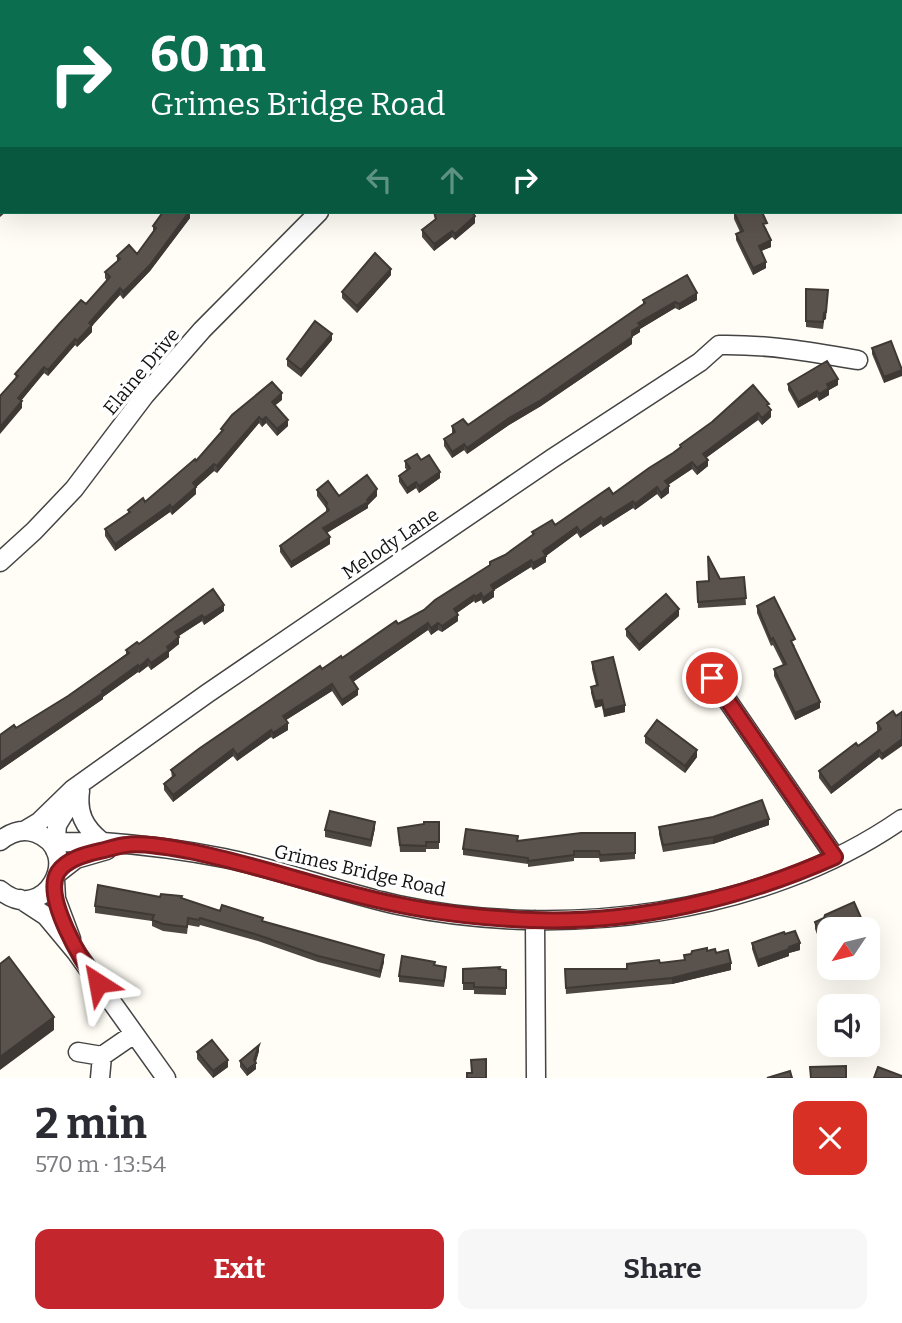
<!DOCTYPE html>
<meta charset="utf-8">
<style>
body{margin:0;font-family:Bitter,serif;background:#f7f7f7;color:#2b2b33;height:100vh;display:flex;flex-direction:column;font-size:26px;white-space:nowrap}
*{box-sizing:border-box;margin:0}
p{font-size:23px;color:#7c7c81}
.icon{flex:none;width:38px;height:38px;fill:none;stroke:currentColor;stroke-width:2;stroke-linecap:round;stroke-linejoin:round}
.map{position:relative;height:1078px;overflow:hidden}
.side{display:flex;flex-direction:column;background:#fff;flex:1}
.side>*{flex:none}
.top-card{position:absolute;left:0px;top:0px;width:903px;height:214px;box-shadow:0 7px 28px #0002;background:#0b6e4f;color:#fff;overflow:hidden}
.needle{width:46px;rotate:235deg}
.buttons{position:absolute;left:817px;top:917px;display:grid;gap:14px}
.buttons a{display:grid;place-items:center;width:63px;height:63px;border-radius:14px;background:#fff;box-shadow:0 7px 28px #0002;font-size:35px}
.pin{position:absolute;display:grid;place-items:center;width:60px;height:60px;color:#fff;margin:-30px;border:4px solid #fff;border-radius:50%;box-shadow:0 2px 7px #0007}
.me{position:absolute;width:77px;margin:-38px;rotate:326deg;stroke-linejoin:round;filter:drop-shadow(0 0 5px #0008)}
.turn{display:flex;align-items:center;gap:24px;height:147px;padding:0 35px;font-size:32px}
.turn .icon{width:91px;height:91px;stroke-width:2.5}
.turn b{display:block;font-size:49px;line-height:60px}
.lanes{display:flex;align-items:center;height:66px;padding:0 35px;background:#0003;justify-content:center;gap:35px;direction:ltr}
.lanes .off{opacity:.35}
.round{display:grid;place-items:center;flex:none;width:74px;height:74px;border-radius:14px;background:#f7f7f7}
.head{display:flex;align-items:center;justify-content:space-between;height:119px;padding:0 35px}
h1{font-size:42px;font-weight:700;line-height:52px}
.button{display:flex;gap:14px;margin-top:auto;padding:14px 35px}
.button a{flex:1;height:80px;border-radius:14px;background:#c4262e;color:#fff;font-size:28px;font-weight:700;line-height:80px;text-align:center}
.button a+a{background:#f7f7f7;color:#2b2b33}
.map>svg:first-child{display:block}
</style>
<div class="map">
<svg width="902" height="1078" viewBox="0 0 902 1078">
<rect width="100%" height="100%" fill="#fffdf5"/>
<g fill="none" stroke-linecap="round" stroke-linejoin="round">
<defs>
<path id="minor" d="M719,0L721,2
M63,2L64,0
M527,2L529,0
M0,74L2,72
M0,562L34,531L74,489L145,395L202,330L319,212
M712,678L835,857
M80,791C77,813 84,827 101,841
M24,831L39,822L73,789L208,693L553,458L700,362L719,345C767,344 812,352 858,360
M46,838C66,846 83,840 103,842C144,845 184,850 224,858C283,870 339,892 398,905C561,940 763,916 902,819
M0,841C11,832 23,828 36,833C85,852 44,927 0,890
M55,850L57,825L73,799
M58,873L76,859L107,850
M55,880L56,899L71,939
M20,899L46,916L76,952L166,1078
M535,920L536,1078
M78,1052L102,1056
M100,1078L102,1056L134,1034"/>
</defs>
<use href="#minor" stroke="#444" stroke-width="21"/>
<use href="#minor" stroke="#fff" stroke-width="18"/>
</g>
<path fill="#4d4742" d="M160,212H190V218L150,271L123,299L120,295L92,326V332L77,347L75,345L48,376L44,373L21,401L22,408L15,374L86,304L107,281L105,278V272L117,261V256L137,254L153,232V226L162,213Z
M434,212L475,223L455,240L452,237L434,251L422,237V230L435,220Z
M734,212L767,229L766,230L771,247L761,251L766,268L753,275L736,240V234L740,232L734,219Z
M391,275L357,313L342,298V292Z
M806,289L826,319L824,320L823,329L806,327Z
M643,300H697L679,310L675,308L640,329V332L632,337V344L541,406L509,425L467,454L464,450L452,458L444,446V439L452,434V426L468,425L643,304Z
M332,340L301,377L287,366V359Z
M872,348L902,367L884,383L872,354Z
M788,384L838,385L829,390V395L819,401L817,397L798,408L788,390Z
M282,400L275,405L288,426L277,436L266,423L262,427L259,423L217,473L214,471L196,487V494L172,515L170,512L115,551L105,536V529L128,513V510L145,502L196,461L221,432V429Z
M769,407L771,417L762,425L758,420L706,458L708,466L697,475L692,469L668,485L669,493L661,499L657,494L635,510L633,508L603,527L601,524L580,538L577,533L546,556V562L533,570L531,567L494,590V597L483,604L481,600L475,603L474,601L457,613L458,621L442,632L438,630L431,635L428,630L353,682L358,695L342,706L332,691L286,720L288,730L273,739L271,737L237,761L233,756L173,802L164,790V784L172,778L171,770L322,669L342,658L424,610L505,555L532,535V532L555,525L613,494L673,453L680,448V445Z
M421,460L440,478L419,493L416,488L407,494L399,482V476L407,470L405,468V461Z
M317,490L339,496H377L368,505V508L327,533L330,544L291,568L280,552V546L326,512V508L317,496Z
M744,577L746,605L698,608L697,582Z
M213,589L224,611L204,625L202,621L179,636V644L169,652V657L151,670L148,666L139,673L138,672L103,697V699L0,770V735L16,728L68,696L126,654V650L139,644Z
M757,606L795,646H794L820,708L795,720L774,676V669L783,665L773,645L771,646L757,613Z
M679,616L639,651L626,636V629Z
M592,662L625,712L604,717L602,706L595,708L591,693V687L596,685L592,669Z
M893,711L882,760L879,757L831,794L819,778V771L858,746L878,732L877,730V723Z
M645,736L697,757L685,773L645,743Z
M439,822V849H426V852H400L398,828Z
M769,825L713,844L663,852L659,834V827Z
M375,828L371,847L325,837V830Z
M635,833V859L600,862L599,858H574V861L528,867V864L463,855V849L518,841Z
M160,897L181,898L220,911L263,921L384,962L380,978L318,962L258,941L200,925L199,927L188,925L187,934L163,931L152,926V921L95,913V906Z
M815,922L862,927L830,929L820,942L815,929Z
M785,934L800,950L789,953V956L758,967L752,949V943Z
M707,951L716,953L731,970L672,984L566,994L565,969H627V964L660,963L684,960V955Z
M463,969L506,970V995L474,994V990H463Z
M446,973L444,987L399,982V976Z
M259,1051L256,1062V1069L247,1076L240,1067V1061Z
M197,1052L228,1067L213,1078L197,1059Z"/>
<path fill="#3f3936" d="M2,209V212H6L0,217V210Z
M190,212V218L150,271L123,299V292Z
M475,216V223L455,240V234Z
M452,231V237L434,251V244Z
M771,240V247L759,252V246Z
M766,262V268L753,275V268Z
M391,269V275L357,313V306Z
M120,288V295L92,326V332L77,347V341L89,323Z
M828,290L826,319L824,320L823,329L824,313Z
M697,293V300L679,310V304Z
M675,302V308L640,329V332L632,337V344L541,406L509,425L467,454V448L632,331L638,323Z
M332,334V340L301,377V370Z
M75,339V345L48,376V370Z
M44,367V373L18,404V398Z
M902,370V376L884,383V377Z
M838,379V385L829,390V395L819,401V394L827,384Z
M817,391V397L798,408V402Z
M282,393V400L272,408V402Z
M22,401V408L0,434V427Z
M771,410V417L762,425V418Z
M758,413V420L703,460V454Z
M259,417V423L217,473V466Z
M266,417V423L262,427V420Z
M288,420V426L277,436V429Z
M464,444V450L452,458V452Z
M708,460V466L697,475V468Z
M692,462V469L665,487V481Z
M214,464V471L193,490V483Z
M440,472V478L419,493V486Z
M416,482V488L407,494V488Z
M669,486V493L661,499V493Z
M196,487V494L172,515V508Z
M657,487V494L635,510V504Z
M377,489V496L368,505V508L323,535V528L367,500Z
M633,501V508L603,527V520Z
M170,505V512L115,551V544Z
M601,517V524L580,538V532Z
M577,527V533L546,556V562L533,570V563L543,551Z
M330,537V544L291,568V562Z
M531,560V567L491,592V585Z
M494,590V597L483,604V598Z
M481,593V600L475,603V597Z
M474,595V601L454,615V609Z
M224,605V611L204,625V618Z
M679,609V616L639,651V645Z
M202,615V621L175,638V632Z
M458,615V621L442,632V626Z
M428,623V630L350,684V677Z
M438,623V630L431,635V628Z
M179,637V644L169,652V657L151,670V663L167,647Z
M148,659V666L139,673V667Z
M138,665V672L103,697V699L0,770V763Z
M332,684V691L283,722V716Z
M358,689V695L342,706V700Z
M602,700V706L595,708V701Z
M820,702V708L795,720V713Z
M625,705V712L604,717V710Z
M288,723V730L273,739V733Z
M271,730V737L237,761V755Z
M902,739V746L882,760V754Z
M233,749V756L173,802V795Z
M697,750V757L685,773V766Z
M879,750V757L831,794V788Z
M769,819V825L713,844V837Z
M375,822V828L371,847V840Z
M862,920V927L856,929H841Z
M830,931V938L820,942V935Z
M800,943V950L789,953V947Z
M789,949V956L758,967V960Z
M384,955V962L380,978V971Z
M731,963V970L672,984V978Z
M54,1017V1030L0,1070V1057Z
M259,1045V1051L255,1063L256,1069L247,1076V1070L254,1060Z
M228,1060V1067L213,1078V1071Z"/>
<path fill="#5a524d" stroke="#3f3936" stroke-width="2" d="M317,0H359L357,2H315Z
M777,0H802L804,2H778Z
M902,108V148L901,146Z
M0,180L2,182V209L0,210Z
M163,212H189L150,265L123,292L120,288L89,323L92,325L77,341L75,339L48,370L44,367L18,398L22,401L0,427V396L18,376L15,374L59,324L81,300L86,304L110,277L105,272L120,259L117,256L129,245L137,254L156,228L153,226Z
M434,212H472L475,216L455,234L452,231L434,244L422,230L436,219Z
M734,212H762L767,223L763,224L771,240L759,246L766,262L753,268L736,234L743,231Z
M375,253L391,269L357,306L342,292Z
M687,275L697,293L679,304L675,302L638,323L640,326L632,331V337L541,400L509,418L467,448L464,444L452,452L444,439L455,432L452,426L463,419L468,425L645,303L643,300Z
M806,289L828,290L826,312L824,313L823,322L806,321Z
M315,321L332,334L301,370L287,359Z
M891,341L902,370L884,377L872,348Z
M827,361L838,379L827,384L829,388L819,394L817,391L798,402L788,384Z
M272,382L282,393L272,402L288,420L277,429L266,417L262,420L259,417L217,466L214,464L193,483L196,487L172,508L170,505L115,544L105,529L130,512L128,510L143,498L145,502L195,459L196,461L223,430L221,429L232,415Z
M753,385L769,404L767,405L771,410L762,418L758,413L703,454L708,460L697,468L692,462L665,481L669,486L661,493L657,487L635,504L633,501L603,520L601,517L580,532L577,527L543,551L546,556L533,563L531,560L491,585L494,590L483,598L481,593L475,597L474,595L454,609L458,615L442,626L438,623L431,628L428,623L350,677L358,689L342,700L332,684L283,716L288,723L273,733L271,730L237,755L233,749L173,795L164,784L175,775L171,770L200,748L320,666L322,669L341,656L342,658L396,621L398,624L424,610L435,600L490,565V562L505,555L534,534L532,532L552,520L555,525L609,488L613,494L649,468L673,453L681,447L680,445L712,422Z
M417,454L421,460L429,455L440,472L419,486L416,482L407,488L399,476L410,468L405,461Z
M367,475L377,489L367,500L368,502L323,528L330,537L291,562L280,546L329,510L326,506L327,503L317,490L328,481L339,496Z
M708,556L720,579L744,577L746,598L698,602L697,582L709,581Z
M213,589L224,605L204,618L202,615L175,632L179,637L167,647L169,650L151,663L148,659L139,667L138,665L102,691L103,693L0,763V735L14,725L16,728L68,696L129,653L126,650L137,642L139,644Z
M666,594L679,609L639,645L626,629Z
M774,597L795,639L791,641L820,702L795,713L774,669L786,664L773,638L771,640L757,606Z
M613,657L625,705L604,710L602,700L595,701L591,687L598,685L592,662Z
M893,711L896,716L902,712V739L882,754L879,750L831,788L819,771L856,743L858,746L881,729L877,723Z
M657,720L697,750L685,766L645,736Z
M762,800L769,819L713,837L663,845L659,827L713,817Z
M330,811L375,822L371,840L325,830Z
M424,822H439V842H426V846L400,845L398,828L424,824Z
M466,829L518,836L517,841L581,833H635V853L600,855L599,851H574V855L528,861V858L463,849Z
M98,885L160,897L161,894L182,896L181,898L220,911L222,905L263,918L262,921L384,955L380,971L318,956L258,935L200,918L199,920L188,918L187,927L163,924L152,920L154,915L95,906Z
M854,902L862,920L841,929H830V931L820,935L815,922L824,918L825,915Z
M795,931L800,943L789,947V949L758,960L752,943L784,932L785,934Z
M707,948V951L715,949L716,953L728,950L731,963L672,978L566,988L565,969H627V964L659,960L660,963L685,960L684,955L691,954L692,951Z
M402,956L435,962L434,965L446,967L444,981L399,976Z
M9,957L54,1017L0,1057V964Z
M500,967L499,969L506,970V988L474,987V983H463V969Z
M212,1040L228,1060L213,1071L197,1052Z
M259,1045L254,1060L256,1063L247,1070L240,1061Z
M486,1059V1078H467V1073H472L471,1060Z
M846,1066V1078H811L810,1067Z
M878,1067L902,1076V1078H874Z
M790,1071L792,1078H767Z"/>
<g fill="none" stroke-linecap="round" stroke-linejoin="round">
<defs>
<path id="route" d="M98,983C83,963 42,897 58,872C67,859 86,854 100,851C109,849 117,846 126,845C143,842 172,848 189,851C260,865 328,891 400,905C443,914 487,918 531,920C635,924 741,899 835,857L712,678"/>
</defs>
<use href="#route" stroke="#7f191e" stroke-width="18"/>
<use href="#route" stroke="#c4262e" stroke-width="12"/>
</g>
<g text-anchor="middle" stroke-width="7" stroke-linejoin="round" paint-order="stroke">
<g font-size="19" fill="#111" stroke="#fff">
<text transform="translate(141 371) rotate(-50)" y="7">Elaine Drive</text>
<text transform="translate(390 543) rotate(-34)" y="7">Melody Lane</text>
<text transform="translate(360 870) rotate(13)" y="7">Grimes Bridge Road</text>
</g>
</g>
</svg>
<div class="buttons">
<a><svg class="needle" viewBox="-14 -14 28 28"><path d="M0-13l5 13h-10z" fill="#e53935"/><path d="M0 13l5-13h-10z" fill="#7c7c81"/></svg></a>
<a><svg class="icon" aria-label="sound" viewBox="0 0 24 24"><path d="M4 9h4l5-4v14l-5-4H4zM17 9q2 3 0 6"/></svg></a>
</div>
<div class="pin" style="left:712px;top:678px;background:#d93025"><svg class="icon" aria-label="arrive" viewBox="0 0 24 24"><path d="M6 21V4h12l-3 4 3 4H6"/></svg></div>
<svg class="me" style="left:98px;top:983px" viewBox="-20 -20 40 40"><path d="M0-17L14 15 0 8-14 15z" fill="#c4262e" stroke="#fff" stroke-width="4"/></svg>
<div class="top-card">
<div class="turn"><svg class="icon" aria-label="right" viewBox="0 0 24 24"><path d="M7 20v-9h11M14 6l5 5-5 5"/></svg><div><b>60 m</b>Grimes Bridge Road</div></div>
<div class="lanes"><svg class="icon off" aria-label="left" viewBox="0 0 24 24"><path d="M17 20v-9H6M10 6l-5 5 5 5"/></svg><svg class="icon off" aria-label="ahead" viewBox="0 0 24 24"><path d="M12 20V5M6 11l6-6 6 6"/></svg><svg class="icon" aria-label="right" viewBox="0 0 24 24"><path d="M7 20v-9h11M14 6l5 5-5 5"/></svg></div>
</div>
</div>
<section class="side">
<div class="head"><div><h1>2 min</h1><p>570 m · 13:54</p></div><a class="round" style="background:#d93025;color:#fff"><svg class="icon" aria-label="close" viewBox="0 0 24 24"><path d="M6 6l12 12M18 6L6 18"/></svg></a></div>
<div class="button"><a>Exit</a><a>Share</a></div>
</section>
